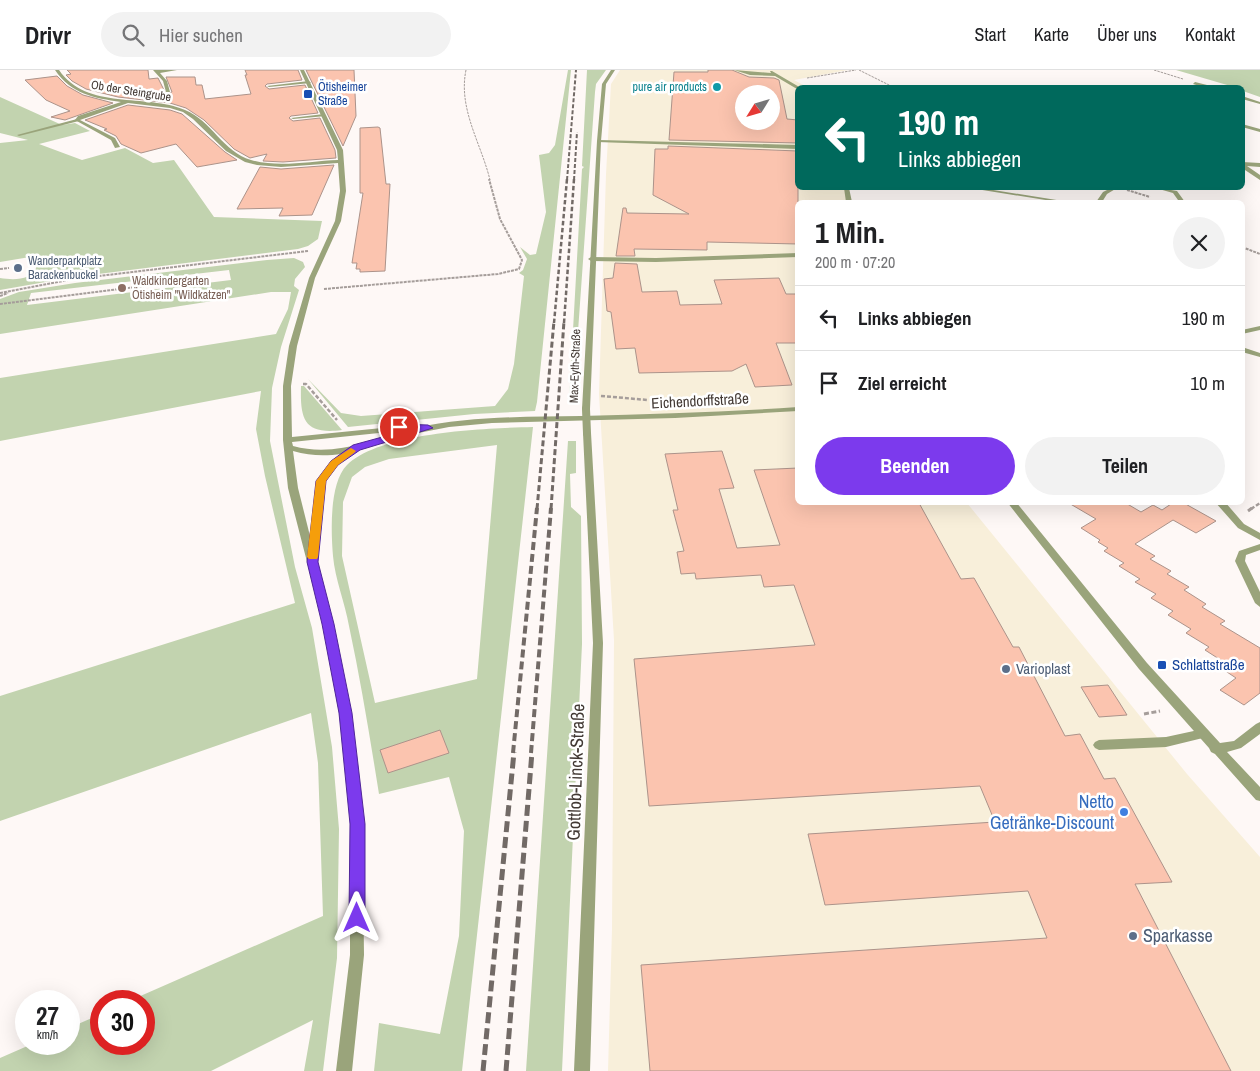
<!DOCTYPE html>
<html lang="de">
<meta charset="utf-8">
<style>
body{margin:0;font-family:"Archivo Narrow",sans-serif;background:#f2f2f2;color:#202124;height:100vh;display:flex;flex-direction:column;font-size:19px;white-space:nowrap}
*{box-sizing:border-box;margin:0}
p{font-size:16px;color:#757577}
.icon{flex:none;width:28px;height:28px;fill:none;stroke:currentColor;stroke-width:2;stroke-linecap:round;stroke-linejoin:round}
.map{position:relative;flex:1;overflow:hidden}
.panel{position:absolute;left:795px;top:130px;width:450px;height:305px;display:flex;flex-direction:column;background:#fff;border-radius:8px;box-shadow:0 5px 20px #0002}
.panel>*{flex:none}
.banner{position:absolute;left:795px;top:15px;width:450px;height:105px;border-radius:8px;box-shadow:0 5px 20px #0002;background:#00695c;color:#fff;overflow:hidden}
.needle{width:32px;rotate:233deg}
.controls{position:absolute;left:735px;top:15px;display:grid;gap:10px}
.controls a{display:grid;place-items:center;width:45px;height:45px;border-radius:50%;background:#fff;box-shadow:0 5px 20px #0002;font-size:25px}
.speed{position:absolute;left:15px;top:920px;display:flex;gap:10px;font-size:25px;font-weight:700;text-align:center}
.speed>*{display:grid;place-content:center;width:65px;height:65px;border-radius:50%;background:#fff;box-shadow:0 5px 20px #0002;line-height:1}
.speed small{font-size:12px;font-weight:400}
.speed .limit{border:8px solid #d22;background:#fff;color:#111}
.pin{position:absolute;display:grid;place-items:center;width:42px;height:42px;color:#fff;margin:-21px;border:2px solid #fff;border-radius:50%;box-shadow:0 1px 5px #0007}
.me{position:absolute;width:55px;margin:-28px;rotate:0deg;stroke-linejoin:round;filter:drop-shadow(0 0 4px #0008)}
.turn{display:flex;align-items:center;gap:18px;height:105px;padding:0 20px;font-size:22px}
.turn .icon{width:65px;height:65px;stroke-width:2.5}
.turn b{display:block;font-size:35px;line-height:42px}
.round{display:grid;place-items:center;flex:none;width:52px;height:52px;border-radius:26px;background:#f2f2f2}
.head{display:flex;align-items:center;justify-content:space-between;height:85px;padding:0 20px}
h1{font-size:30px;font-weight:800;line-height:38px}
.cta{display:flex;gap:10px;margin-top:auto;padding:10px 20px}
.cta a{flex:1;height:58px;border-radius:30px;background:#7c3aed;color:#fff;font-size:20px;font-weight:800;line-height:58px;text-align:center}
.cta a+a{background:#f2f2f2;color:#202124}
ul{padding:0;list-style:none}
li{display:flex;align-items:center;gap:15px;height:65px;padding:0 20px;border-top:1px solid #e0e0e0}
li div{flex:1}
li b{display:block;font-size:19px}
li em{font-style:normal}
header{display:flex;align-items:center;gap:30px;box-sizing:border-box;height:70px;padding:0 25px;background:#fff;border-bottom:1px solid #e0e0e0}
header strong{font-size:24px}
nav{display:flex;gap:28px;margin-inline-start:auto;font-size:18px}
.search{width:350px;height:45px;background:#f2f2f2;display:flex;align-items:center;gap:12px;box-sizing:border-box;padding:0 18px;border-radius:28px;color:#757577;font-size:19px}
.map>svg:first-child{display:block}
</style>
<header>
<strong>Drivr</strong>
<div class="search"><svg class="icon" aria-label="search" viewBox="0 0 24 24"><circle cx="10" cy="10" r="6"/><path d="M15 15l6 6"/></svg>Hier suchen</div>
<nav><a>Start</a><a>Karte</a><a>Über uns</a><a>Kontakt</a></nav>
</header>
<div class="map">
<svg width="1260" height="1001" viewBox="0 0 1260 1001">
<rect width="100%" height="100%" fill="#fef8f6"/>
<path fill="#f8efda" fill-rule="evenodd" d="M620,0H848L794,10L807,17L798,18V118H846L849,132H798V432L967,433L1187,704L1260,787V1001H608L612,859L614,570L599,324L606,104L611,14ZM744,24H771V51H744Z"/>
<path fill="#c2d3af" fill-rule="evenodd" d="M568,0H571L537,332L535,341L474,344L348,357L308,309L341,343L361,346L495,336L508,319L514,294L524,206L519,203L523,200L527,189L520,177L530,185L536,184L546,142L539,85L549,83L555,75Z
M587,0H606L596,14L595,22L573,332H569L582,99L584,97L582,96Z
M1176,0H1260V27L1243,21L1242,18L1234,17Z
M0,27L62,55L75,53L90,61L39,74L82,90L125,78L153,93L174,90L214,147L322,151L318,169L308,176L298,179L74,207L0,220V208C13,210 32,211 37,196L30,187L0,192V73L28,70L0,63Z
M294,188L303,192L305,197L295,209L294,216L299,220L281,277L272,318L270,371L295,497L312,558L332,677L339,759L337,888L323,1001H304L313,950L211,1001H0V988L32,974H69V958L101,944V974H144V931H129L323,846L318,693L311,643L0,751V626L295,533L265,406L256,359L261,321L0,371V308L276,264L288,239L291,222H271L0,264V229L19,222L75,213L267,190ZM229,200L231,210L27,235L31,223Z
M301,316H304L342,360C304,365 300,349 301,316Z
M533,357L462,1001H374L379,953L440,964L459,866L464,761L449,707L379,724C370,668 361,612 349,556C345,533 335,509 333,486C331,462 329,413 347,395C380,362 487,358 533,357ZM497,375L477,609L375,633L342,486L343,432L352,407L365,397L389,389Z
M568,371H576V403L570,404L571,437L581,446L582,574L562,1001H526Z"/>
<path fill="#fbc4af" stroke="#ac938a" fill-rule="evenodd" d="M67,0H148L149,9L158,8L166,24L172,22L166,7H195L196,15H202L205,29L251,24L245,5H247L245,0H298L302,10L267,14L265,16L269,19L305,15L318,43L291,46L289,48L293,51L320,48L335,80L336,88L283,92L263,91L267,84L250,88L234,79L204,50L186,38L170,33L118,27L86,19L72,11L66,5L71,4Z
M306,0H354L356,46L343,76Z
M708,0H732L749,7L774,8L779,10L787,49L798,50V73L669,70L674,2H708ZM744,24H771V51H744Z
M57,6L67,16L83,25L113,33L65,50L51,47L70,41L46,30L25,10Z
M128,35L170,40L182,44L225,82L237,90L197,97L176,74L141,83L121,74L116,66L104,60L107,59L85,50Z
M378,57L380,58L386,114H390L385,201L360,202V199H356L357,193H352L363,123H360V58Z
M668,76L798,81V174L707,172V180L634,179L635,186H616L623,138H626L627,143L689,144L653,125L655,79H668Z
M334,95L312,145L279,146L283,138L237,139L260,97L281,99Z
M615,193L637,194L642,222L677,221L680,235L722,234L714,210L779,208L786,224H798V273H776L792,315L755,317L746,294L732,301L639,303L635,278L616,279L611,242L607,241L604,209L613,208Z
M722,381L734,418L719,419L737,478L780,475L754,400L798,398V432L919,433L961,509L974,508L1013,577H1019L1065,666L1080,664L1104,709L1115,708L1172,812L1135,814L1231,1001H650L641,895L1047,868L1028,821L825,835L808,764L995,752L980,716L649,736L634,589L815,575L794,515L764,517L761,505L696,509L695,503L681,504L677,482L684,481L673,440H678L665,384Z
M1067,432H1124L1141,442L1153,435L1162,440L1174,432H1182L1216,451L1196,463L1173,450L1135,474L1155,486L1150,489L1171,501L1167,504L1189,517L1184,520L1206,534L1202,537L1225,551L1220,554L1260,578V623L1244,635L1220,620L1236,608L1224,600L1230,596L1205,580L1209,577L1186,563L1191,559L1168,545L1173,541L1151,528L1156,524L1135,512L1140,509L1119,496L1124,493L1104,481L1108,478L1098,472L1100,470L1081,458L1096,449Z
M1108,615L1119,632L1127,645L1099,647L1081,617Z
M440,660L449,683L388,703L380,680Z"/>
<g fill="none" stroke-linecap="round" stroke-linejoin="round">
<path stroke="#a59d9a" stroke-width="1" stroke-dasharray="2.5 1" stroke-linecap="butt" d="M466,0C458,39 481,73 490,110
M859,0L895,18
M1154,0L1183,9
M807,8L856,0
M1174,18L1183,16"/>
<path stroke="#a59d9a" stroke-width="2" stroke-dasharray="3 1" stroke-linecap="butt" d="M1127,120L1150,127
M1242,177L1260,184
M0,199L9,198
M324,219L498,204L519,199L522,190L500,149L489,109
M0,223L74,209L308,181
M0,226L8,223
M0,234L160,214"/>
<path stroke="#a59d9a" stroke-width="2.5" stroke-dasharray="4 2" stroke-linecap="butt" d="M303,314H306L337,350
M601,326L648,330
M1251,439L1260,433"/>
<path stroke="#a59d9a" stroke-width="3" stroke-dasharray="5 2.5" stroke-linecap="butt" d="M1248,441L1252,438
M1144,644L1160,641"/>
<path fill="#9aa47b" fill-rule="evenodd" d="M309,11L311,13L269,17L267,16Z
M324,44L326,46L293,49L291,48Z
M77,49L79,51L19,66L17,65Z
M1203,659L1207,661L1209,664L1207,667L1166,677L1099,680L1095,678L1093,675L1095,672L1099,670L1166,667Z"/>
<path fill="#9aa47b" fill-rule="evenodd" d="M55,0H59C87,41 146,23 185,40C212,51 223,82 251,90C279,98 310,91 338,90L337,80L300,0H304L343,80L346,121L341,151L315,208L297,276L291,316L292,367L412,355H415V358C470,346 526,347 581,346C654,344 726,342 798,337V341L675,348L492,353L449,357L413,364L357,380L337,395L325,411L318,484L316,486L333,554L351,643L362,731L364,885L352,1001H336L350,885V731L339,643L323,554L288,418L283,370V316L289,276L309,208L335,151L340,121L338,93L281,97L257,95L245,92L226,81L193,49L183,42L170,38L128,33L80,50L115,68L120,77L115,78L111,70L75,50L78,46L121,32C94,28 71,24 55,0ZM408,360C370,371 333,387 293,376L292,372ZM293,381C310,386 325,386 342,384L331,391L317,411L310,466L298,418Z
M153,0H177L160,3L167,11L170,22H166L163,11Z
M734,0L771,3L770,1H772L801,18H798L797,19L775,6L750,5Z
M1195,12L1215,17V18H1206L1193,14Z
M1242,26L1260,32V34L1242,29Z
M1242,54L1260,59V62L1242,57Z
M599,70L798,75V79L597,72Z
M1242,92L1260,93V97L1247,96L1260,105V110L1242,98Z
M844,118H849L852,132H846Z
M970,118H981L1069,132H1058Z
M1111,118H1117L1107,124L1102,132H1096L1103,122Z
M1159,118L1177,121L1185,132H1175L1178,130L1173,123L1159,119Z
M798,183V187L656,192L591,191L588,189L591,187L656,188Z
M1260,256V260L1242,264V260Z
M1242,277L1260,283V287L1242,282Z
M1007,432H1016L1147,593L1220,673L1234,671L1256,654L1260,652V664L1241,678L1227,682L1260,717V731L1256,730L1215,684L1211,682L1209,678L1139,599Z
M1215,432H1225L1244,454L1260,463V470L1238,458Z
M1260,474V480L1246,485L1245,491L1260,522V537L1255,533L1235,491L1239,481Z"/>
<path fill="#9aa47b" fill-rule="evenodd" d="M611,0H615L606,14L601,71L590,339L586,341L582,339L597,71L602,14Z
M587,360L591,363L603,573L590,1001H574L593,573L583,363Z"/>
<path stroke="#726a66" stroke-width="2" stroke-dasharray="4 2" stroke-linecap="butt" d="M567,110L576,0
M574,110L577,62"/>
<path stroke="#726a66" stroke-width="2.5" stroke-dasharray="4.5 2.5" stroke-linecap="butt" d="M554,253L567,109
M564,253L574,109"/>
<path stroke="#726a66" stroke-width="3" stroke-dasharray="6 3" stroke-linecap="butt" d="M537,439L554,251
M551,439L564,251"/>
<path stroke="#726a66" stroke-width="4" stroke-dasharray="8 4" stroke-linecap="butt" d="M513,683L537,438
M531,683L551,438"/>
<path stroke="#726a66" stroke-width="5" stroke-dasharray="11 5" stroke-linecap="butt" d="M483,1001L514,682
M506,1001L532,682"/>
<path stroke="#9aa47b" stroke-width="8" d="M586,339L587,363"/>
</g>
<path fill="#7c3aed" stroke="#51269a" d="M399,354L428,355L433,358L360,380L338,395L326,411L318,492L334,554L352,643L365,754V848L363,853L357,855L351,853L349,848L350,754L339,643L322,554L307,492L316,411L331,391L353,375L408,360L396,359L395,357Z"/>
<path fill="#f59e0b" d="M351,378L356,381L354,383L338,395L326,411L318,487L317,489H309L307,487L316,411L331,391Z"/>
<circle fill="#0f9aa8" stroke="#fff" stroke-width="2" cx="717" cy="17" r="5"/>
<g fill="#1a4fb4" stroke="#fff" stroke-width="2">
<rect x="303" y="19" width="10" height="10" rx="2.5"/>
<rect x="1157" y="590" width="10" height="10" rx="2.5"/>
</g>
<g fill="#5c6f8a" stroke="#fff" stroke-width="2">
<circle cx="18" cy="198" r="5"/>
<circle cx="1006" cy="599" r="5"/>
<circle cx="1133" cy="866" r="5"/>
</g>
<circle fill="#8d6e63" stroke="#fff" stroke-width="2" cx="122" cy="218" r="5"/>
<circle fill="#3f7fe0" stroke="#fff" stroke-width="2" cx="1124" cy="742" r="5"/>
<g text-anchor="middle" stroke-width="5" stroke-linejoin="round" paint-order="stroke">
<g font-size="12" fill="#164399" stroke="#fff" text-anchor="start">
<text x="318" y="21">Ötisheimer<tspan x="318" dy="14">Straße</tspan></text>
</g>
<g font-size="12" fill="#0d838f" stroke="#fff" text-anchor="end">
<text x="707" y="21">pure air products</text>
</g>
<g font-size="12" fill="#423934" stroke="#fff">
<text transform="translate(131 21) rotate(9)" y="4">Ob der Steingrube</text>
<text transform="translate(575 296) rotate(-88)" y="4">Max-Eyth-Straße</text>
</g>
<g font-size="12" fill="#4e5e75" stroke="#fff" text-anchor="start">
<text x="28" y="195">Wanderparkplatz<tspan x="28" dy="14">Barackenbuckel</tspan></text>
</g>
<g font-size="12" fill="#785e54" stroke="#fff" text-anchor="start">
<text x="132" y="215">Waldkindergarten<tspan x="132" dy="14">Ötisheim "Wildkatzen"</tspan></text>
</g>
<g font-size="15" fill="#423934" stroke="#fff">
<text transform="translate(700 331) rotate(-3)" y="5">Eichendorffstraße</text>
</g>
<g font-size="15" fill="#164399" stroke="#fff" text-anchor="start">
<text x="1172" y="600">Schlattstraße</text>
</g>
<g font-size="15" fill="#4e5e75" stroke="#fff" text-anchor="start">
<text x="1016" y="604">Varioplast</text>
</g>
<g font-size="18" fill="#423934" stroke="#fff">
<text transform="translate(576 702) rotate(-88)" y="6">Gottlob-Linck-Straße</text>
</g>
<g font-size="18" fill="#366cbe" stroke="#fff" text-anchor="end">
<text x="1114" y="738">Netto<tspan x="1114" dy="21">Getränke-Discount</tspan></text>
</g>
<g font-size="18" fill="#4e5e75" stroke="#fff" text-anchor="start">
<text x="1143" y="872">Sparkasse</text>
</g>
</g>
</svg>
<div class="controls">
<a><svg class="needle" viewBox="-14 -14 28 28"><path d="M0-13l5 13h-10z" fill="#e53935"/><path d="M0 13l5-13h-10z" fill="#757577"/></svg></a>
</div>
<div class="speed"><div>27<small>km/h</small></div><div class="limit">30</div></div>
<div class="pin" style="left:399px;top:357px;background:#d93025"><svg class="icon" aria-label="arrive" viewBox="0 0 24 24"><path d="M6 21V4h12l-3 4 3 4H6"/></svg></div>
<svg class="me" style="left:357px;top:848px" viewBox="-20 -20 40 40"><path d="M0-17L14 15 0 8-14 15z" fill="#7c3aed" stroke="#fff" stroke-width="4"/></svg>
<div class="banner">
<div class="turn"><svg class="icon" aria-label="left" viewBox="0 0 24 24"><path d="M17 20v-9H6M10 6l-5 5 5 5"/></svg><div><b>190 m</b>Links abbiegen</div></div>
</div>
<section class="panel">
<div class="head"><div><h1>1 Min.</h1><p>200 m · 07:20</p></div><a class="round"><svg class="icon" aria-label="close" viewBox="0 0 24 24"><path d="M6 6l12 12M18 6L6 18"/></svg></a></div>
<ul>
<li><svg class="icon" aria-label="left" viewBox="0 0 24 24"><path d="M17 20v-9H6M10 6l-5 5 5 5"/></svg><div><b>Links abbiegen</b></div><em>190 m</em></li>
<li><svg class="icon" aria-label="arrive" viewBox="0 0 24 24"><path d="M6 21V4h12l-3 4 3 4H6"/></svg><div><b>Ziel erreicht</b></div><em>10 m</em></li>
</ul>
<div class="cta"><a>Beenden</a><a>Teilen</a></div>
</section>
</div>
